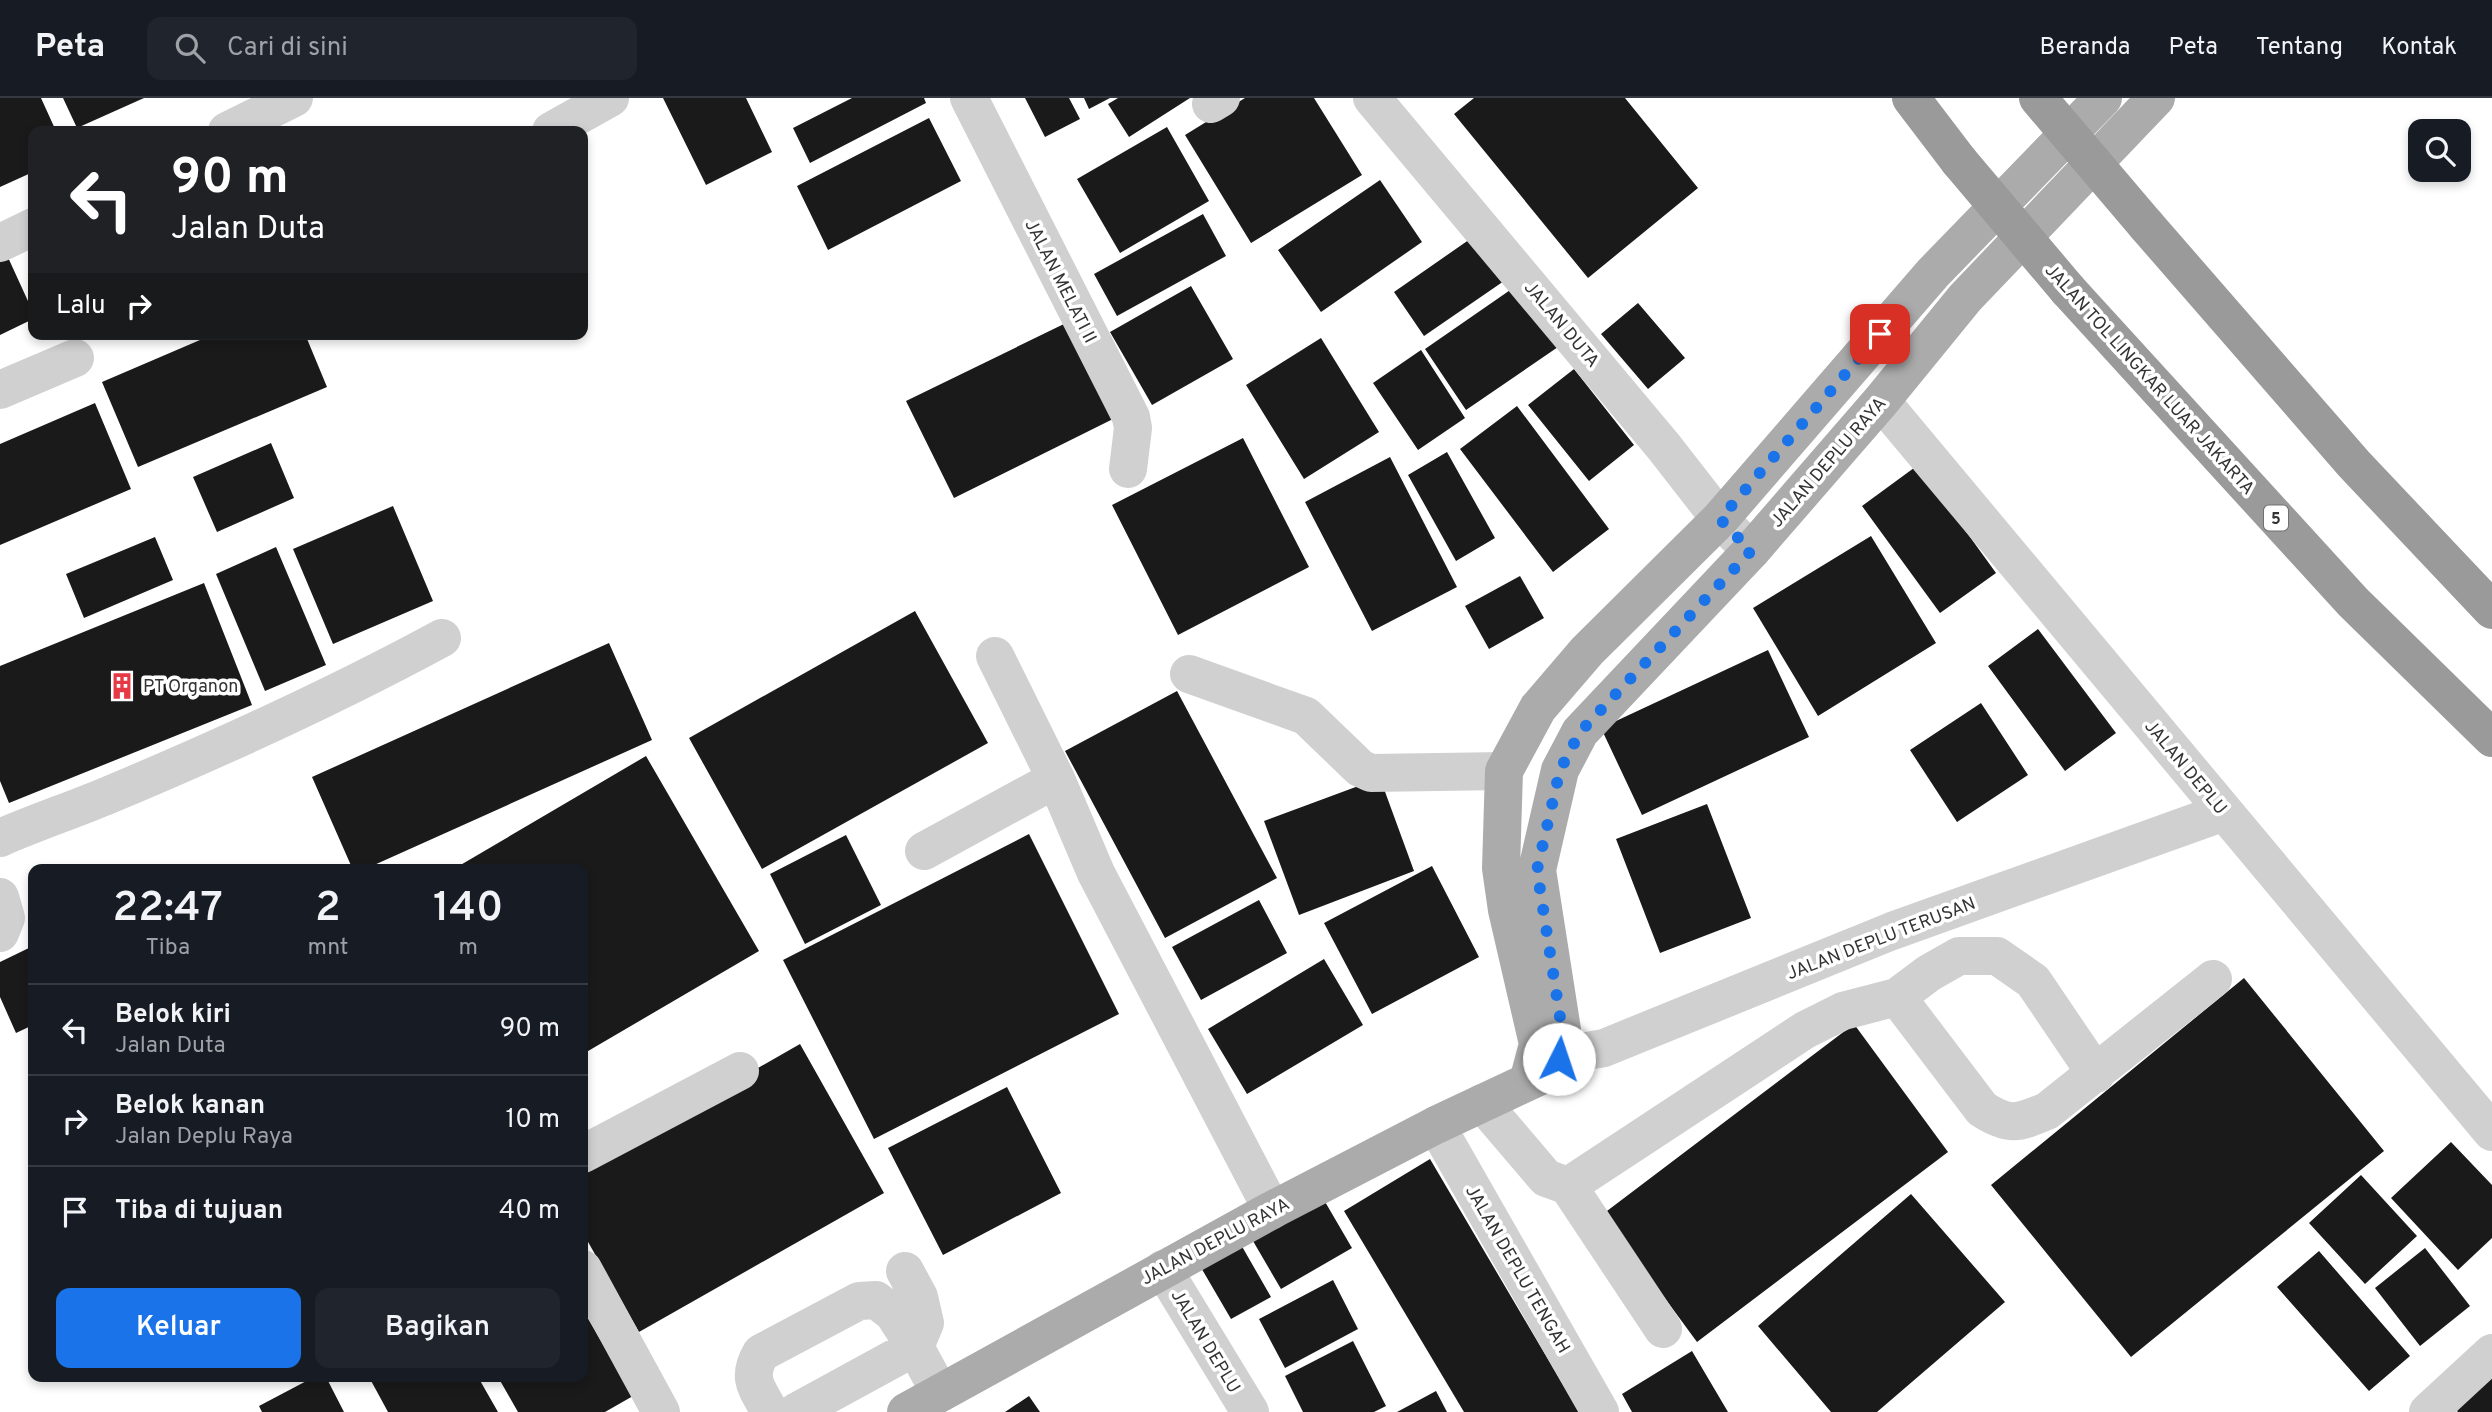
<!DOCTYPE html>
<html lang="id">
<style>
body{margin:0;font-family:Overpass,sans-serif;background:#20242c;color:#f1f3f6;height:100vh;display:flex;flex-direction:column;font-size:26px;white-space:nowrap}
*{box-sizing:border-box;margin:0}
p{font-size:23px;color:#9ea1a6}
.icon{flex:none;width:38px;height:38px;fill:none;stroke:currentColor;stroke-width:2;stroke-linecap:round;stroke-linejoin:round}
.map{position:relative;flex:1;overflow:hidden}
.details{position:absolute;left:28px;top:766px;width:560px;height:518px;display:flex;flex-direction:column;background:#171b24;border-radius:14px;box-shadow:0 4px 10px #0003}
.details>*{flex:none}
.top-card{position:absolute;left:28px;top:28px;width:560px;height:214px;border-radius:14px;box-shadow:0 4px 10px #0003;background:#202124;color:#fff;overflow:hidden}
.fabs{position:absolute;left:2408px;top:21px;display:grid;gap:14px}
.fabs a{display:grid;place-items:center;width:63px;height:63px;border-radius:14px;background:#171b24;box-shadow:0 4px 10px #0003;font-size:35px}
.pin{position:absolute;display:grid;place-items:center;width:60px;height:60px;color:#fff;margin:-30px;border-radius:14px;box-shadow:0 4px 10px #0006}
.me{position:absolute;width:77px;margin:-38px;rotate:4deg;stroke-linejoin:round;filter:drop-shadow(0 0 5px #0008)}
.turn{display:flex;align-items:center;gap:24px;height:147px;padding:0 28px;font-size:32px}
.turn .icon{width:91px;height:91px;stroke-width:2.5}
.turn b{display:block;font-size:49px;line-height:60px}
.then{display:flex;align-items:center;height:66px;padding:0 28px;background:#0003;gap:14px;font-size:26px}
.eta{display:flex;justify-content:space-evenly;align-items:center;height:119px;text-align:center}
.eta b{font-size:42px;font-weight:600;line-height:49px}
.primary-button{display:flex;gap:14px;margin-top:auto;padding:14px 28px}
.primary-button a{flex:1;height:80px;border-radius:14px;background:#1a73e8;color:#fff;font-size:28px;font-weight:600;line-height:80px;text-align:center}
.primary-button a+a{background:#20242c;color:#f1f3f6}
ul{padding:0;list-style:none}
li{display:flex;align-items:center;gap:21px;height:91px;padding:0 28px;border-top:2px solid #363941}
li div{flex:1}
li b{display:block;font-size:26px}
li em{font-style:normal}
header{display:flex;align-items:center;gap:42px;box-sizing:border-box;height:98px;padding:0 35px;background:#171b24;border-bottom:2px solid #363941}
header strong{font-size:33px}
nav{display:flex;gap:38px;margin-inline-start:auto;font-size:24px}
.search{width:490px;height:63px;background:#20242c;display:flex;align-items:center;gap:18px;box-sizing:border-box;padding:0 24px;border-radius:14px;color:#9ea1a6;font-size:26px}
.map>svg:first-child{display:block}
</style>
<header>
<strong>Peta</strong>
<div class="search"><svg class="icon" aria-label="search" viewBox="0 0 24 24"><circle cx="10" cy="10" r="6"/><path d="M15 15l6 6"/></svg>Cari di sini</div>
<nav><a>Beranda</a><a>Peta</a><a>Tentang</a><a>Kontak</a></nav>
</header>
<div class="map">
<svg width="2492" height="1314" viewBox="0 0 2492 1314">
<rect width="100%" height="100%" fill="#fff"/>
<path fill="#1a1a1a" d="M0,0H41L56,33H33V74L0,89Z
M63,0H144L77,30Z
M663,0H746L772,54L706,87Z
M852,0H924L926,5L810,65L793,30Z
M1025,0H1069L1080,21L1045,39Z
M1084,0H1110L1089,11Z
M1118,0H1190L1129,39L1108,6Z
M1245,0H1314L1362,77L1251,145L1185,37Z
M1474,0H1625L1698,90L1588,180L1454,16Z
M929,20L961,83L828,152L797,88Z
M1167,29L1209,103L1120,155L1077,81Z
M1380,82L1422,144L1321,214L1278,152Z
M1203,116L1226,158L1117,218L1094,176Z
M1473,139L1504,183L1424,238L1394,194Z
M6,155L33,214V221L0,237V157Z
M1191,188L1233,261L1152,307L1110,234Z
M1516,188L1558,249L1466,312L1425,251Z
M1638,205L1685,260L1648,291L1601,236Z
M1068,224L1115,320L954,400L906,303Z
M214,236H305L327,289L138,369L102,284Z
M1321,240L1379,334L1304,381L1246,287Z
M1421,252L1465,320L1418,352L1373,285Z
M1574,271L1634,347L1589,383L1528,307Z
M95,305L131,391L0,447V346Z
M1517,308L1609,431L1553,474L1460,351Z
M1243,340L1309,469L1178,537L1112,407Z
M271,345L294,400L217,434L193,379Z
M1447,354L1495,440L1456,463L1408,377Z
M1390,359L1457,489L1372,533L1305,404Z
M1918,367L1996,475L1940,515L1862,408Z
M393,408L433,503L333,546L293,451Z
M1871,438L1936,545L1818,618L1753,510Z
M155,439L173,482L84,520L66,476Z
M276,449L326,567L265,593L216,476Z
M1520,478L1544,520L1489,551L1465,508Z
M204,485L252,607L9,705L0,683V568Z
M915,513L988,645L762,771L689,640Z
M2038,531L2116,635L2065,673L1988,568Z
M609,545L652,642L363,772H353L312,679Z
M1768,552L1809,639L1642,717L1601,630Z
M1177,593L1277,780L1165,840L1065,653Z
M1981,605L2028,677L1957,724L1910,652Z
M646,658L759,853L583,956V772H452Z
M1380,680L1414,773L1299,817L1264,723Z
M1707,706L1751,820L1660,855L1616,741Z
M1029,736L1119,916L874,1041L783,862Z
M846,737L881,807L805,846L770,776Z
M1432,768L1479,859L1372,916L1324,825Z
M1259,802L1287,855L1201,902L1172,849Z
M33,848V927L16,935L0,899V864Z
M1324,861L1363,927L1247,996L1208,931Z
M2244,880L2384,1053L2131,1259L1991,1087Z
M1854,926L1948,1054L1697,1244L1603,1116Z
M800,946L884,1095L639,1234L583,1135V1070Z
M1007,989L1061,1095L943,1157L888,1050Z
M2451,1044L2492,1087V1140L2458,1172L2391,1100Z
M1430,1061L1579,1314H1464L1344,1113Z
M2361,1077L2417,1138L2365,1186L2309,1125Z
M1911,1096L2005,1204L1877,1314H1831L1758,1228Z
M1324,1102L1352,1150L1281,1191L1253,1143Z
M1236,1138L1271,1199L1231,1221L1196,1161Z
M2425,1150L2470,1208L2420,1248L2375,1190Z
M2319,1153L2410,1258L2369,1293L2277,1189Z
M1333,1182L1358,1231L1285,1270L1259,1221Z
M583,1212L633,1298L605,1314H518L498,1279H583Z
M1353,1243L1386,1308L1374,1314H1303L1285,1278Z
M1692,1253L1728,1314H1632L1622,1296Z
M2492,1266V1314H2458L2452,1308Z
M314,1279H326L344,1314H262L259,1308Z
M369,1279H478L498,1314H388Z
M1436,1293L1447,1314H1397Z
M1029,1298L1040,1314H1005Z"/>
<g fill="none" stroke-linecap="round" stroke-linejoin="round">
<path stroke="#d0d0d0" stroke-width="38" d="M969,0L1131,319L1133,330L1128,371
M1372,0L1664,349L1720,421L1751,453
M1211,6L1221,0
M227,33L294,0
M551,33L610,0
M0,145L33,129
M0,292L75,260
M1881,303L2492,1034
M995,558L1056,681L1096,775L1272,1112
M1189,576L1306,618L1360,670L1371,675L1504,673
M0,740C34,725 70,713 104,699C219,651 333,599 442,540
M924,753L1056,681
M0,799L6,820L0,835
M1897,899L1929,875L1959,858H1997L2033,883L2096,976
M1538,946L1582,954L1604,950L1892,833L2224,714
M1482,1005L1546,1080L1568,1088L1805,932L1843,913L1897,899L1982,1011C2010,1029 2018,1025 2047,1013L2213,881
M1436,1027L1600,1314
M583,1056L740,973
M1568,1088L1663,1231
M583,1171L661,1314
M1163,1171L1250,1314
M905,1173L919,1199L925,1225L915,1249L940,1295
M770,1314C757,1290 746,1281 761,1255L859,1203L876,1202L893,1215L915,1249L796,1314
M2428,1314L2492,1255"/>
<path stroke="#ababab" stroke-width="38" d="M1529,980L1538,946L1507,812L1501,770L1504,673L1538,610L1587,553L1720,421L1933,175L2103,0
M906,1314L1272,1112L1436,1027L1549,974C1561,961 1562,949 1562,932L1537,772L1560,672L1580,634L1751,453L1881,303L1965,200L2156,0"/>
<path stroke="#9a9a9a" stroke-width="38" d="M1911,0L1959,63
M2146,127L2354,366L2492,512
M2068,192L2353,504L2492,640"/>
<path stroke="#9a9a9a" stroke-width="38" d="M2038,0L2146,127
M1959,63L2068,192"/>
</g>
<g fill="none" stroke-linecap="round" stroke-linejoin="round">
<path stroke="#1a73e8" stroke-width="12" stroke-dasharray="0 21.6" d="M1559,961L1562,950V932L1537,772L1560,672L1580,634L1751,453L1720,421L1880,236"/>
</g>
<defs>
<symbol id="building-bare" viewBox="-9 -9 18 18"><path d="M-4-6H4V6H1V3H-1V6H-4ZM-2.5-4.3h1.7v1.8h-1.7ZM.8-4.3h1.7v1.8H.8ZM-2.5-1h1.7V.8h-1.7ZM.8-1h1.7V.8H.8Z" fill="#e63946" stroke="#fff" stroke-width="2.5" paint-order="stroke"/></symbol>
</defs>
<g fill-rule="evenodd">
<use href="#building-bare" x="103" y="569" width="38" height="38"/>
</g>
<g text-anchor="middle" stroke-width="7" stroke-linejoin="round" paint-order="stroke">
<rect fill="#fff" stroke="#707070" stroke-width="2" x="2264" y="407.5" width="24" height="25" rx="5"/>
<g font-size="16" font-weight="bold" fill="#333">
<text x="2276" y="426">5</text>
</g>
<g font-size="18" fill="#333" stroke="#fff">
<text transform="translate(1061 183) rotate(63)" y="6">JALAN MELATI II</text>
<text transform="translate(1562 226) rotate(50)" y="6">JALAN DUTA</text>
<text transform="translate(2150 281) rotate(48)" y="6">JALAN TOL LINGKAR LUAR JAKARTA</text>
<text transform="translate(1828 364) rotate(-49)" y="6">JALAN DEPLU RAYA</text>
<text transform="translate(2186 669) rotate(50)" y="6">JALAN DEPLU</text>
<text transform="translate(1881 840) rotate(-21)" y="6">JALAN DEPLU TERUSAN</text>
<text transform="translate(1215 1143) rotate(-28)" y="6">JALAN DEPLU RAYA</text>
<text transform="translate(1518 1171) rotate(60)" y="6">JALAN DEPLU TENGAH</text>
<text transform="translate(1206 1243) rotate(59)" y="6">JALAN DEPLU</text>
</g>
<g font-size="18" fill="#333" stroke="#fff" text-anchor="start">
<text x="143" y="594">PT Organon</text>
</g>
</g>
</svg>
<div class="fabs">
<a><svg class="icon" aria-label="search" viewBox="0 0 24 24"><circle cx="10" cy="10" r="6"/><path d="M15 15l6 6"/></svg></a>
</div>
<div class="pin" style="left:1880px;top:236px;background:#d93025"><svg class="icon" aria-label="arrive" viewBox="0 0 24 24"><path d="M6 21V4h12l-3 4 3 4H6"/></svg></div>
<svg class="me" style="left:1559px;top:961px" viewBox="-20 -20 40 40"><circle r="19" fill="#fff"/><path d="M0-13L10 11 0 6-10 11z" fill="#1a73e8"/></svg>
<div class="top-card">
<div class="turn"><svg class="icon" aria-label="left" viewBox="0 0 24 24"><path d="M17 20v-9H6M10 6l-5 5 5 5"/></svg><div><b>90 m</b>Jalan Duta</div></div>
<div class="then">Lalu<svg class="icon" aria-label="right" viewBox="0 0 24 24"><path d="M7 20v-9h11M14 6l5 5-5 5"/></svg></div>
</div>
<section class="details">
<div class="eta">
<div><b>22:47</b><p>Tiba</p></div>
<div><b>2</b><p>mnt</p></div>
<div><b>140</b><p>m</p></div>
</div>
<ul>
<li><svg class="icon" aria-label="left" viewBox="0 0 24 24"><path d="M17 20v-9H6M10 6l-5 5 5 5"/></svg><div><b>Belok kiri</b><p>Jalan Duta</p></div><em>90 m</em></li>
<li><svg class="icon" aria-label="right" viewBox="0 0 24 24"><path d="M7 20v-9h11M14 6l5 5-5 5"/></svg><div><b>Belok kanan</b><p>Jalan Deplu Raya</p></div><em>10 m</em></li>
<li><svg class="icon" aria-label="arrive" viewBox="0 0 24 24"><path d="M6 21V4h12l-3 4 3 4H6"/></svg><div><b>Tiba di tujuan</b></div><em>40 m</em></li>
</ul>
<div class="primary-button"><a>Keluar</a><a>Bagikan</a></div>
</section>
</div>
